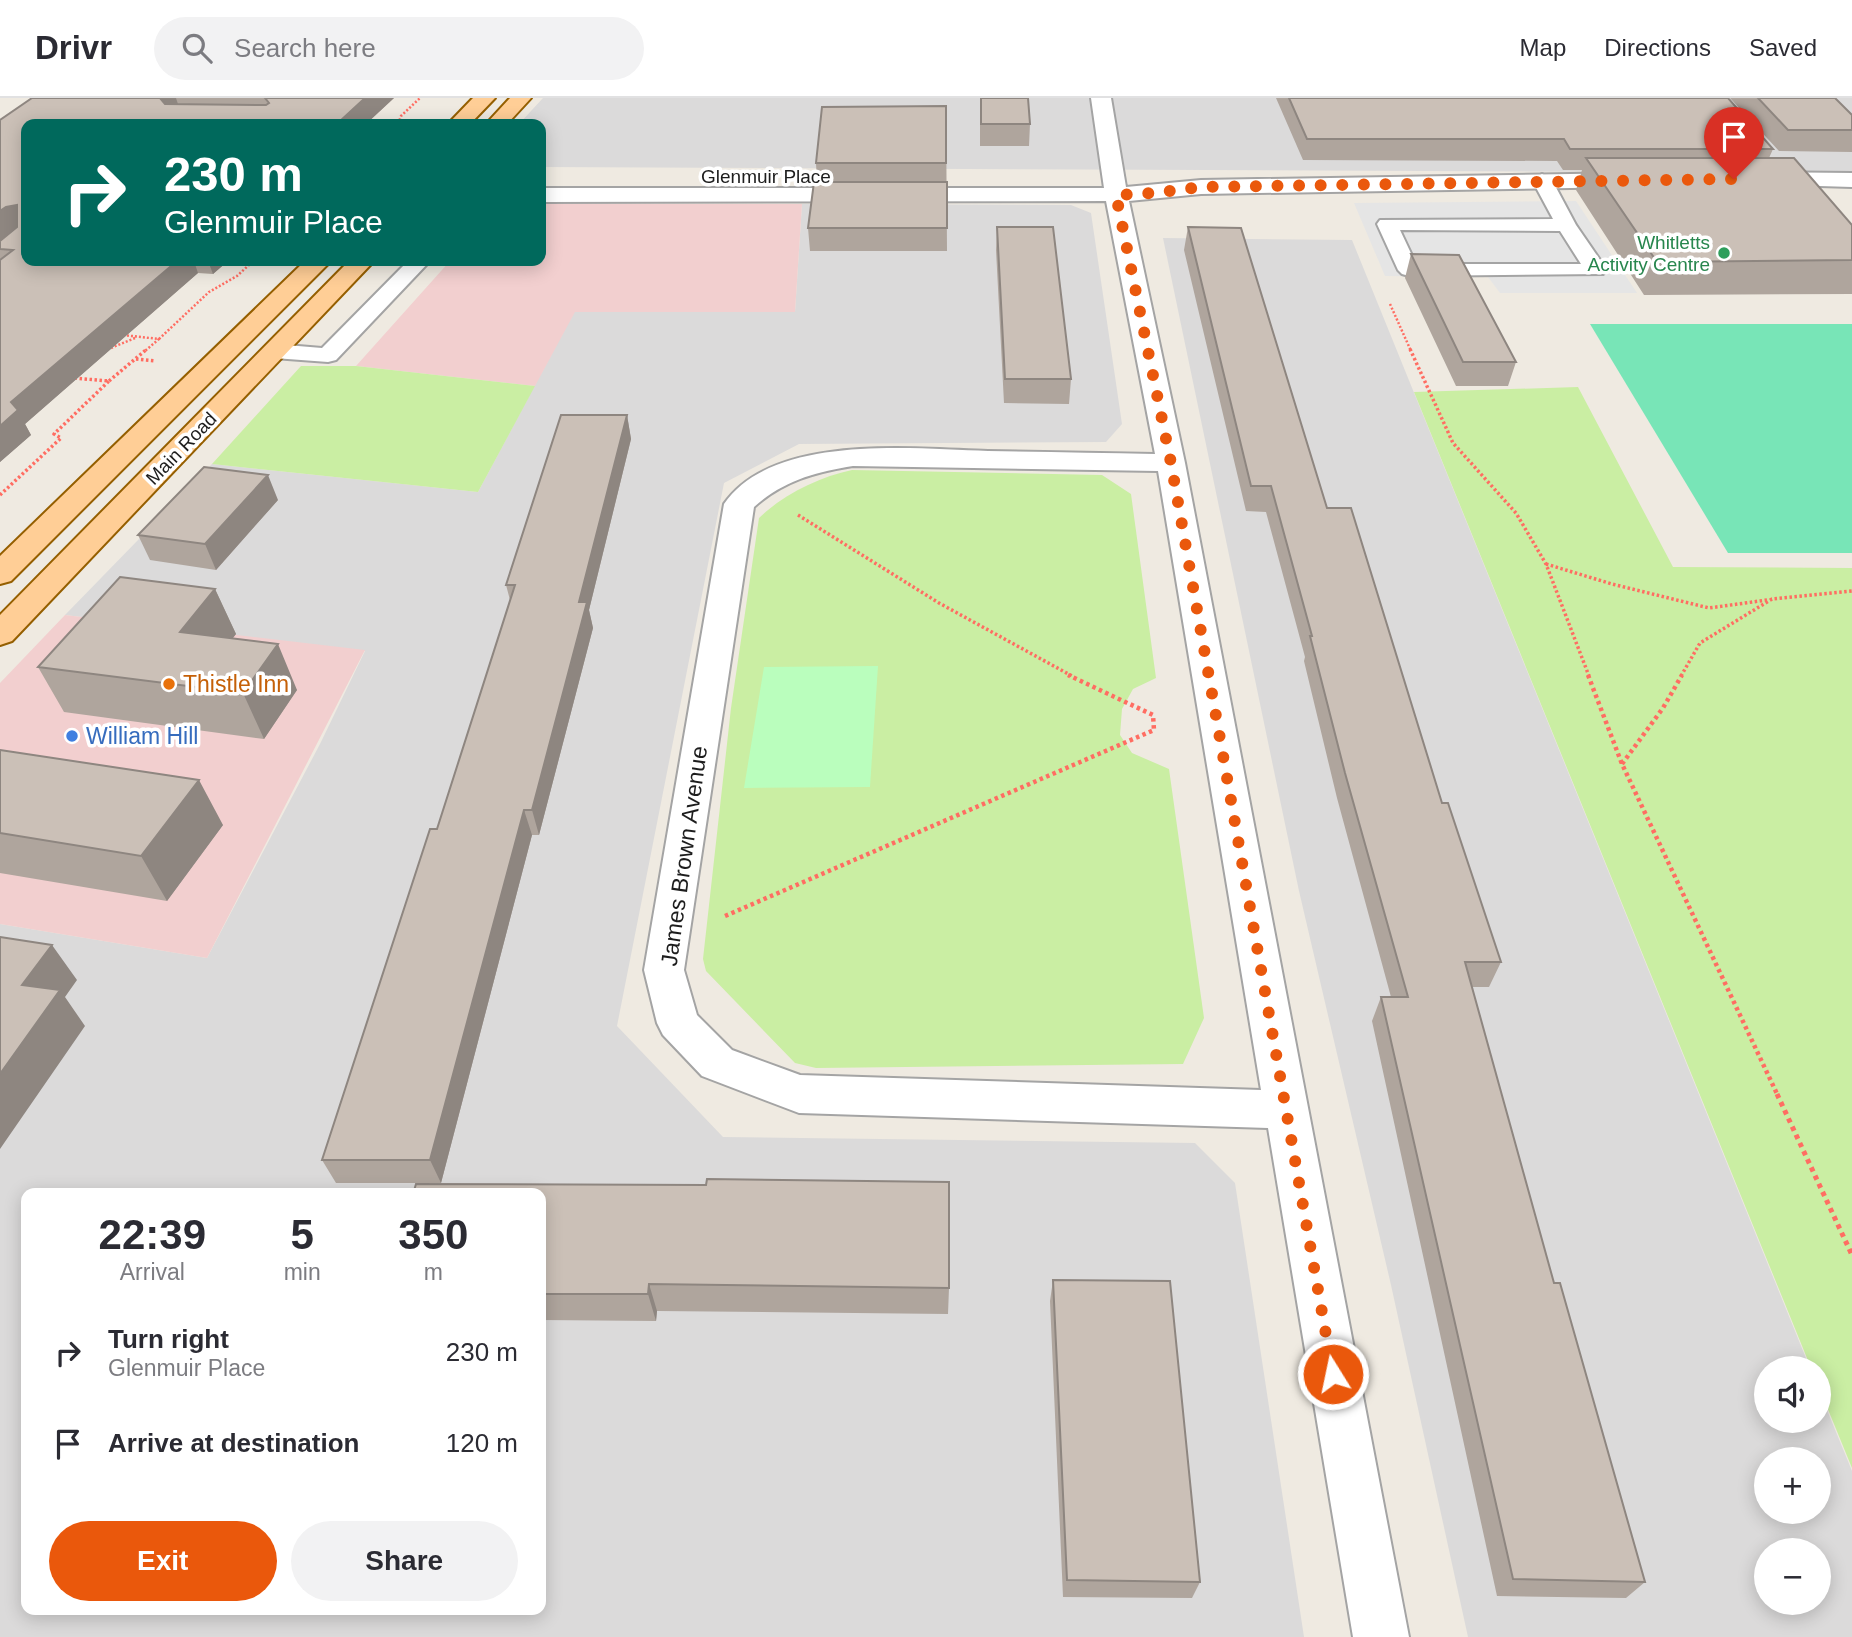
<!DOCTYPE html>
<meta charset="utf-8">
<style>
body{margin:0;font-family:Arial,sans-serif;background:#f2f2f3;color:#2b2b33;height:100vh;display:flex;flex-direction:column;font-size:26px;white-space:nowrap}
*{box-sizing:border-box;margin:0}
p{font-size:23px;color:#7c7c81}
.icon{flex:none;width:38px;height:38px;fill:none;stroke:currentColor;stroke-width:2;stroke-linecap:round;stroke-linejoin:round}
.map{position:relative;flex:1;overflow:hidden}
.side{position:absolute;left:21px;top:1090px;width:525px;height:427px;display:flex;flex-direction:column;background:#fff;border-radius:14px;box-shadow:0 4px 18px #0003}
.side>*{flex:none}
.guide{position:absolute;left:21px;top:21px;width:525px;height:147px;border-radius:14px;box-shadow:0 4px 18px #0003;background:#00695c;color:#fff;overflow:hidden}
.controls{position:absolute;left:1754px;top:1258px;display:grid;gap:14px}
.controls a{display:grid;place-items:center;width:77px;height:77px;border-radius:50%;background:#fff;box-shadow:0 4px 18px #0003;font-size:35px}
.pin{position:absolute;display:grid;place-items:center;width:60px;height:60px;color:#fff;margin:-72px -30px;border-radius:50% 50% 50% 0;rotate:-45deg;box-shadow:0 0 7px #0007}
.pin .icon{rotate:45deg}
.me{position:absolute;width:77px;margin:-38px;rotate:350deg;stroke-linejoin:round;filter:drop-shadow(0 0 5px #0008)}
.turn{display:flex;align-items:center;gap:24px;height:147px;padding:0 28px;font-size:32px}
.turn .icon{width:91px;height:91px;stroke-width:2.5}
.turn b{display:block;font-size:49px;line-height:60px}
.eta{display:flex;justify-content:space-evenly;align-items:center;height:119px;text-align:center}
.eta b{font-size:42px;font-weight:700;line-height:49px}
.cta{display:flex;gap:14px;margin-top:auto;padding:14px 28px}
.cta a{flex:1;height:80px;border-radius:42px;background:#ea580c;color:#fff;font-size:28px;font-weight:700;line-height:80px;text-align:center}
.cta a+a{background:#f2f2f3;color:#2b2b33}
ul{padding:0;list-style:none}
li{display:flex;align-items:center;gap:21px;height:91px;padding:0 28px}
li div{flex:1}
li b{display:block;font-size:26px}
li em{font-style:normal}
header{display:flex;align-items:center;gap:42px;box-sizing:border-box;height:98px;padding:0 35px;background:#fff;border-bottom:2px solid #e1e1e2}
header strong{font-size:33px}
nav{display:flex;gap:38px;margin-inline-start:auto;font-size:24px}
.search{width:490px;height:63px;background:#f2f2f3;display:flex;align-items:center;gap:18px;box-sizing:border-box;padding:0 24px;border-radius:38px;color:#7c7c81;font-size:26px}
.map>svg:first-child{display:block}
</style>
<header>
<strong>Drivr</strong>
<div class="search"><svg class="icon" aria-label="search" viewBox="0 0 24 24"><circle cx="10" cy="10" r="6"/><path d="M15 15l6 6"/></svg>Search here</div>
<nav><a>Map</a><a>Directions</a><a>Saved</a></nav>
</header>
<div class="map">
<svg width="1852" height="1539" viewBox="0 0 1852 1539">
<rect width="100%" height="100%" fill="#efeae1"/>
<path fill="#dbdada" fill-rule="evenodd" d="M543,0H1852V75L541,69V26H519Z
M802,106L1071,107L1091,115L1122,326L1106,344L799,346L724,385L617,928L723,1039L1195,1045L1235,1085L1304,1539H0V826L207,860L320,646L365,553L65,517L212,366L478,394L574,214H795ZM26,1096H541V1512H26Z
M1163,140L1352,142L1810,1270H1766V1323H1818V1290L1852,1373V1539H1468L1391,1187L1299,793ZM1766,1362H1818V1414H1766ZM1766,1452H1818V1505H1766Z"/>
<path fill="#f2cfcf" d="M541,106H802L795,214H575L535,288L356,268L450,163H541Z
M65,517L365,552L207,860L0,826V585Z"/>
<path fill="#caeea3" d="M301,268H356L535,288L478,394L212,366Z
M1578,289L1673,469L1852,470V1370L1818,1287V1270H1811L1414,294Z
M852,372L1102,377L1131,396L1156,580L1133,591L1122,611L1120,637L1132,655L1169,671L1204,920L1183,966L816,970L795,965L706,873L703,861L731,610L759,420C784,396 819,379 852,372Z"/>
<path fill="#bafebd" d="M878,568L870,689L744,690L764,569Z"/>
<path fill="#78e5b7" d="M1590,226H1852V455H1728Z"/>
<path fill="#e5e5e5" d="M1576,103L1637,195H1500L1488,179L1385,178L1354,105Z"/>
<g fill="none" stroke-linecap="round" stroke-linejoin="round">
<defs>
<path id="service" d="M1542,76L1552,82L1576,127L1607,172L1603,176L1409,178L1402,176L1398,172L1377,126L1380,122L1553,121L1532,82ZM1400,132L1560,133L1581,166H1416Z
M408,163H430L336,262L328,264L274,260L266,258L263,253L266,248L274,246L322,250Z"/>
<path id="minor" d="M1091,0H1111L1126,89L1201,82L1633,75L1641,77L1644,82L1641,87L1633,89L1201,96L1129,103L1185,365L1409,1539H1353L1268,1030L799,1015L702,978L663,937L657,925L644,872L724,406C773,335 913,351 988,353C1044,354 1099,355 1155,356L1106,103L541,104V90H1104ZM853,368L1158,373L1261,992L800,977L732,952L697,917L684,872L754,409C783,383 815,374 853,368Z
M1760,74L1852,75V89L1752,86L1749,81L1752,76Z"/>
<path id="primary" d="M473,0H495L470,26H448Z
M510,0H531L507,26H486Z
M305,163H331L11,483L0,486V458Z
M349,163H374L12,543L0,547V517Z"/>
</defs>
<use href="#service" stroke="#a4a4a4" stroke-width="4"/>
<use href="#minor" stroke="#a4a4a4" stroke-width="4"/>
<use href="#primary" stroke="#955f00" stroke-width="4"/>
<path stroke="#ff6d62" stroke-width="2.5" stroke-dasharray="2 2" stroke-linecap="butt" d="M398,26L401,18L420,0
M1390,206L1411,253
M123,237L159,241L145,253
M159,241L209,194L237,178L250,166
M111,250L135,240"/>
<path stroke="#ff6d62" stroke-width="3.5" stroke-dasharray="2.5 2.5" stroke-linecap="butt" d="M1410,251L1453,345L1516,415L1546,466L1589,578
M136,261L155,263
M109,283L147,251
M0,397L61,340L54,336L109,283L73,280
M798,417L939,505L1072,578
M1546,466L1612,486L1709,510L1767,502
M1681,578L1700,545L1772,501L1852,493"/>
<path stroke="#ff6d62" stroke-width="4.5" stroke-dasharray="3.5 3.5" stroke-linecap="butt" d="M1588,577L1622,666L1778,998
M1622,666L1663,610L1682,577
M725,818L1154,632L1153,617L1068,577"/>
<path stroke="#ff6d62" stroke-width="5" stroke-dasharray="4.5 4.5" stroke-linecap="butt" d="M1777,996L1852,1157"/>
<use href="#service" fill="#fff" fill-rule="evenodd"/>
<use href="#minor" fill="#fff" fill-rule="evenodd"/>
<use href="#primary" fill="#ffce96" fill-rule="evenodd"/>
</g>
<path fill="#afa59d" d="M32,0H394L366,26H26V163H228L213,176L198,175L25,326L31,337L0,364V22Z
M980,0L1030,26L1029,48H980Z
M1276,0H1728L1773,51L1769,60L1852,162V196L1644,197L1576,92L1582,72H1563L1557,63L1303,62Z
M1730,0H1835L1852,17V54L1779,53Z
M946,8L947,153H810L808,130L817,84L816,65Z
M997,129L1071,281L1069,306L1004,305L996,152Z
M1188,129L1327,410L1442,705L1501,864L1489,889H1472L1554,1185L1645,1484L1626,1500L1497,1498L1372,923L1381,899H1391L1337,700L1304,563L1305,559L1266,414L1246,413L1184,152Z
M1411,156L1516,264L1508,288H1456L1405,180Z
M627,317L631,341L589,512L593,530L539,737H532L441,1085H336L322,1062L437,731L510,502L506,487Z
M278,402L216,472L150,462L138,437Z
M215,491L236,536L232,541L297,592L264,641L64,614L38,569Z
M0,652L223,727L167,803L0,775Z
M541,1096L949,1190L948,1216L657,1213L656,1223L541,1222Z
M1053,1182L1200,1484L1192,1500L1063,1499L1050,1203Z"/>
<path fill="#8e8680" d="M160,0H176L180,12L172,14Z
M365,0H394L366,26H340L339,24Z
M17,107L26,127L0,144V113L6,109Z
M177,163H194L198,175L25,326L31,337L0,364V328L11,304Z
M208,163H228L213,176Z
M627,317L631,341L589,512L593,530L539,737L532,712L579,504Z
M268,377L278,402L216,472L205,446Z
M215,491L236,536L202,580L180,534Z
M278,546L297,592L264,641L243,595Z
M199,682L223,727L167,803L141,758Z
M524,712L532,737L441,1085L430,1062Z
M52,847L77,882L65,899L85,928L0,1051V976L22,887Z
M649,1186L657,1213L656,1223L648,1196Z"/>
<path fill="#cbc0b7" stroke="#8e8680" stroke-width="2" d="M32,0H160L165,6L266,7L269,5L265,0H365L339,24H349L347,26H26V138H25L26,143V163H177L11,304L18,312L0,328V162L13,152L0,151V143L17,129V107L6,109L0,113V22Z
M981,0H1028L1030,26H981Z
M1289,0H1728L1773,51H1570L1564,41H1307Z
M1758,0H1835L1852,17V32H1788Z
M946,8V65H816L822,9Z
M1586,60H1794L1852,127V162L1657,164Z
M814,84H947V130H808Z
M997,129H1053L1071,281H1005Z
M1188,129L1241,130L1327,410H1351L1442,705H1448L1501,864H1465L1554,1185H1560L1645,1484L1513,1481L1381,899H1408L1345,675L1310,538H1312L1271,388H1251Z
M1411,156L1459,157L1516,264H1463Z
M561,317H627L579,504H587L532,712H524L430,1062H322L430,731H437L515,487H506Z
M204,369L268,377L205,446L138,437Z
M120,479L215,491L180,534L278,546L243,595L38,569Z
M0,652L199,682L141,758L0,735Z
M0,839L52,847L22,887L60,892L0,976Z
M707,1081L949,1084V1190L649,1186L648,1196H541V1096H413L416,1086L706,1087Z
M1053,1182L1170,1183L1200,1484L1067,1482Z"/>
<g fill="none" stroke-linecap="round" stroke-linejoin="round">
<path stroke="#ea580c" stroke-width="12" stroke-dasharray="0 21.6" d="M1333,1276L1171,365L1116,97L1155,95L1201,89L1734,81"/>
</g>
<circle fill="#2e9e5b" stroke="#fff" stroke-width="2.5" cx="1724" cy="155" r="7"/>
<circle fill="#e8710a" stroke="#fff" stroke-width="2.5" cx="169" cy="586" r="7"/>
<circle fill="#3f7fe0" stroke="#fff" stroke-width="2.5" cx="72" cy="638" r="7"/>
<g text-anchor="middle" stroke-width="7" stroke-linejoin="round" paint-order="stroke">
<g font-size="19" fill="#1d1d1d" stroke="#fff">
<text x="766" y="85">Glenmuir Place</text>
<text transform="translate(181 350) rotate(-46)" y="7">Main Road</text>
</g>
<g font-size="19" fill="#27864d" stroke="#fff" text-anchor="end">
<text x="1710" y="151">Whitletts<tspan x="1710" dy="22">Activity Centre</tspan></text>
</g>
<g font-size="23" fill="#c56008" stroke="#fff" text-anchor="start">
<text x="183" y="594">Thistle Inn</text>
</g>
<g font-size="23" fill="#366cbe" stroke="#fff" text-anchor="start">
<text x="86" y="646">William Hill</text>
</g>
<g font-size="23" fill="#1d1d1d" stroke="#fff">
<text transform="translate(684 758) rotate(-82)" y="8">James Brown Avenue</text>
</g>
</g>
</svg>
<div class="controls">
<a><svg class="icon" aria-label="sound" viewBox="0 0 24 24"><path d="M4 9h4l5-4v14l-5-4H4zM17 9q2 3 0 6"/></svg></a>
<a>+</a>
<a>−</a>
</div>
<div class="pin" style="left:1734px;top:81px;background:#d93025"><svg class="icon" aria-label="arrive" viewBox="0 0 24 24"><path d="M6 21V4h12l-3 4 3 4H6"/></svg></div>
<svg class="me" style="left:1333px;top:1276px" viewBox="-20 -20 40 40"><circle r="17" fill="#ea580c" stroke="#fff" stroke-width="3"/><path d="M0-11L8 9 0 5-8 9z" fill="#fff"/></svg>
<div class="guide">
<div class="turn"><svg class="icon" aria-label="right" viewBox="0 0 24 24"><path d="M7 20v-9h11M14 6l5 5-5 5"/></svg><div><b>230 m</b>Glenmuir Place</div></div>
</div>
<section class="side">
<div class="eta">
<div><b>22:39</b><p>Arrival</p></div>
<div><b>5</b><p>min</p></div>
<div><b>350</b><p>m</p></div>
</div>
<ul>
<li><svg class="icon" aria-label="right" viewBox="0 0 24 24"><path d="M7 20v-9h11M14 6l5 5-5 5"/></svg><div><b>Turn right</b><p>Glenmuir Place</p></div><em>230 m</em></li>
<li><svg class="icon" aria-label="arrive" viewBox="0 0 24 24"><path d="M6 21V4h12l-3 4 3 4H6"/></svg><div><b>Arrive at destination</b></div><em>120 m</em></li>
</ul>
<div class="cta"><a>Exit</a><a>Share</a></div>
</section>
</div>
